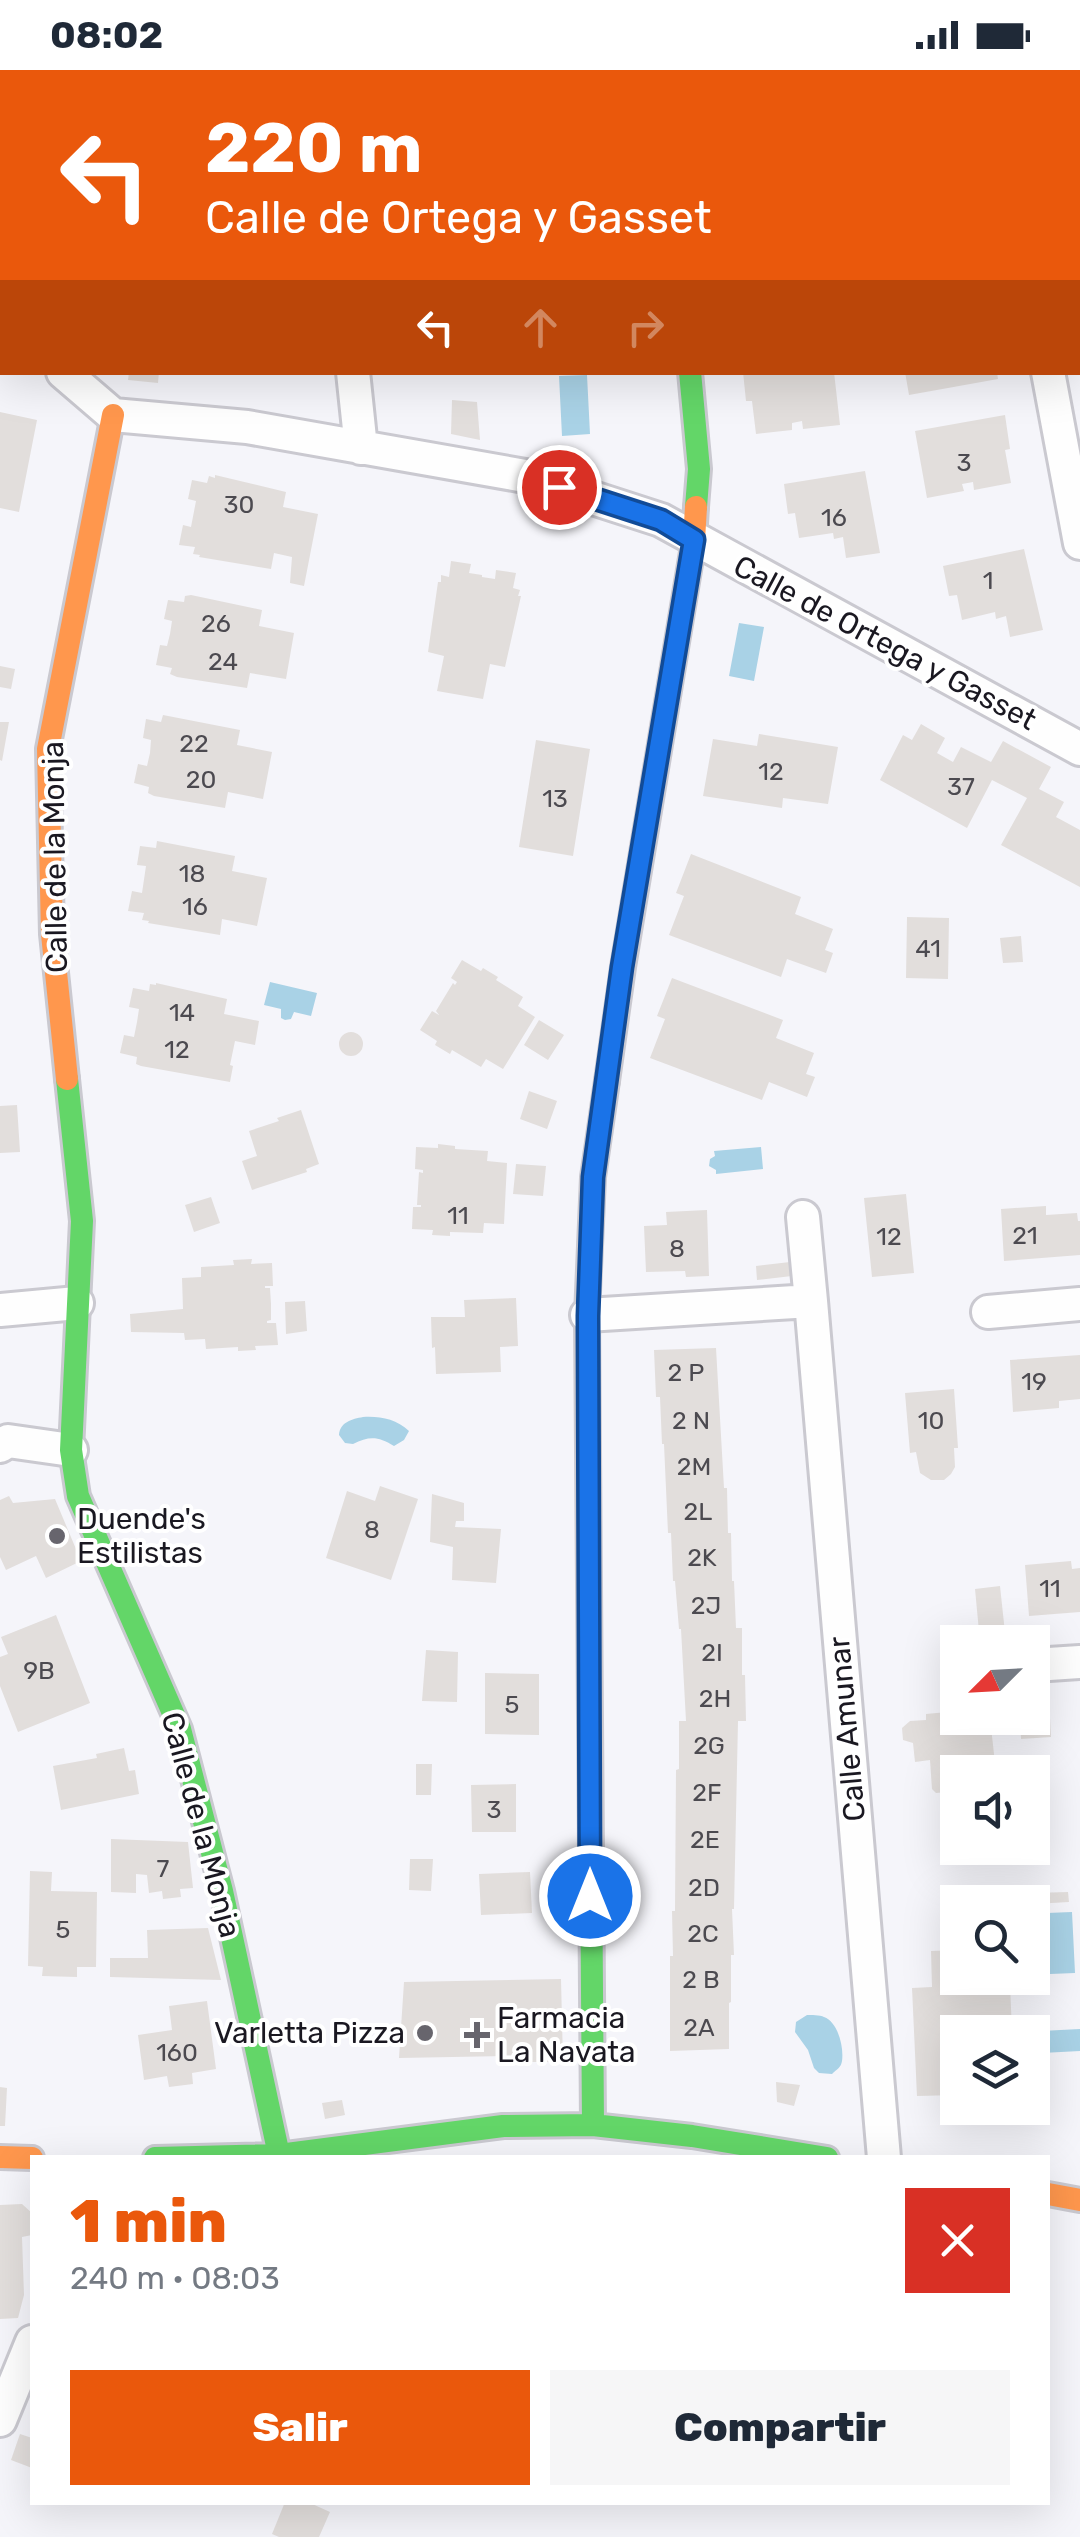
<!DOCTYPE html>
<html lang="es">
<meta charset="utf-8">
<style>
body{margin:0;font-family:Rubik,sans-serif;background:#f6f6f7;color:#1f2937;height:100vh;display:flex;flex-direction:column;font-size:38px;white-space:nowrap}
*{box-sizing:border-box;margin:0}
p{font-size:32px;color:#747a83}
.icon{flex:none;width:55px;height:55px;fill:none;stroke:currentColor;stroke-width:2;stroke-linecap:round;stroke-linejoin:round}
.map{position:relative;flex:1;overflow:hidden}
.sheet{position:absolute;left:30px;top:2085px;width:1020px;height:350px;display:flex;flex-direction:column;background:#fff;border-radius:0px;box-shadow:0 10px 40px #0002}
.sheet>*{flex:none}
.guide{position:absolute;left:0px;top:0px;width:1080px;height:305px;box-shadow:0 10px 40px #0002;background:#ea580c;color:#fff;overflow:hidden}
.needle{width:65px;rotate:246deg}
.tools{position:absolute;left:940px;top:1555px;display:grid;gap:20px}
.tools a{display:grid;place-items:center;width:110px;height:110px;border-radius:0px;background:#fff;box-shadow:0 10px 40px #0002;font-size:50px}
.pin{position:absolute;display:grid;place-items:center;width:85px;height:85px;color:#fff;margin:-42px;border:5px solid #fff;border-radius:50%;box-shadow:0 2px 10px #0007}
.me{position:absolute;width:110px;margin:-55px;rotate:0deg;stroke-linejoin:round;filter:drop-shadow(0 0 8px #0008)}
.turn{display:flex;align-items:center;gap:35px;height:210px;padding:0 40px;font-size:45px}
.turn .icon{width:130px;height:130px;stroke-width:2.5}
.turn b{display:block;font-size:70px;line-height:85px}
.lanes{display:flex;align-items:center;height:95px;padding:0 40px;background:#0003;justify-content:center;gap:50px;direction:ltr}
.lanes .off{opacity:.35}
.round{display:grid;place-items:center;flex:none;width:105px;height:105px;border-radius:0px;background:#f6f6f7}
.overview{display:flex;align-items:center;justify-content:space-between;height:170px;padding:0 40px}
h1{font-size:60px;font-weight:800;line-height:75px;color:#ea580c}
.button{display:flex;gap:20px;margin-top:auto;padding:20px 40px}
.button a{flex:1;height:115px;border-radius:0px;background:#ea580c;color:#fff;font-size:40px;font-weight:800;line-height:115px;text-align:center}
.button a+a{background:#f6f6f7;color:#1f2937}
.status{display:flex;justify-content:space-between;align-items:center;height:70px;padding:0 50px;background:#fff;direction:ltr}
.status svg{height:28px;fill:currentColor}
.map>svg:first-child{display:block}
</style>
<div class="status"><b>08:02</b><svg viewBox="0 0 49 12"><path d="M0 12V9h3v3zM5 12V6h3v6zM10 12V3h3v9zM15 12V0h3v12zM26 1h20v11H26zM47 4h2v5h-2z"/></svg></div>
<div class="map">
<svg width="1080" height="2467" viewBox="0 0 1080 2467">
<rect width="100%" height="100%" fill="#f5f5fa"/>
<path fill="#a9d2e6" d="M587,305L590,364L562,366L559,306Z
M739,553L764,557L754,611L729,606Z
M270,912L317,923L311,946L294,942L291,949L285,950L281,948V939L264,935Z
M761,1077L763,1099L716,1104V1100L709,1096L710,1089L715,1086L714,1081Z
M363,1347C380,1346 396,1349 409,1361L404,1370L394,1376C378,1366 369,1366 353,1374L345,1373L339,1365C340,1352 352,1349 363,1347Z
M1072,1842L1075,1903L1050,1904L1047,1843Z
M807,1945C811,1945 820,1945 824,1947C838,1952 844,1977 842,1991C841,1998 837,1999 832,2004L819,2003L814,1998L808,1980L795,1962L796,1952Z
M1080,1959V1981L1042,1983L1041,1961Z"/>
<path fill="#e2dedc" d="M129,302H159L158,313L128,310Z
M743,302H834L840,355L803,359L802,351L792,353V360L756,364L752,331H746Z
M905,302H997L998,309L909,325Z
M452,330L477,332L480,370L451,364Z
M0,342L37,350L19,442L0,438Z
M1005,345L1010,379L1005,380L1011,413L974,420L973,412L962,414L964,421L927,428L915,361Z
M865,401L880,483L846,488L843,467L834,469L833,463L799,468L795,443L788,444L784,414Z
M215,405L286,422L283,437L318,444L304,516L290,513L292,487L274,483L271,499L199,487L200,485L193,484L195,477L179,475L183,455L191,457L196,431L188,429L192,410L207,413L209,406L215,408Z
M1024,479L1043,560L1010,567L1006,546L996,549L995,542L962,550L957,525L949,526L943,496Z
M451,491L471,494L469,503L482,505V507L495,509L496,500L516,503L513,518L520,520L518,526H521L505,597L490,594L483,629L437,621L444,586L428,582L438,512H441V505L449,507Z
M191,525L262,540L259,556L294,563L286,609L250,603L247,618L177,607L170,604L172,598L156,595L160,575L167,576L170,564L172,551L164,549L168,530L184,532L185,526Z
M0,596L15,599L11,619L0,617Z
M163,645L240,660L237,675L272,682L263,729L228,722L225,738L154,726L148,723L149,717L134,713L138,694L147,696L150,683L151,670L143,668L146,649L161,652Z
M0,652H9L2,691L0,690Z
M921,654L945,668L937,683L953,692L961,677L991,692L1003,671L1051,697L1039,719L1064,732L1056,747L1080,760V817L1001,775L1027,728L992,710L967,758L880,710L903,665L912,670Z
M759,664L838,677L828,734L783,728L782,738L703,726L713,669L757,676Z
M536,670L590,679L573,786L519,777Z
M157,771L235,786L232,801L267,808L257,856L222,849L220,865L148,853L149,851L142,850L144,843L128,841L132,821L142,823L146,796L137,795L140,776L156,778Z
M691,784L801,827L795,844L833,859L825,880L833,883L826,903L787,889L781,907L669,865L684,826L676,823Z
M907,847L949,848L948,909L906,908Z
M1021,866L1023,892L1003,893L1000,868Z
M462,890L481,901L483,898L498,907L496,910L523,927L518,936L535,947L503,999L486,989L481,997L452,980L450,984L435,975L437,971L420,960L432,941L439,945L436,941L453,913L455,915L457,912L451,908Z
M672,908L783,950L776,968L814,983L806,1004L815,1007L807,1027L769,1012L762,1030L650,988L665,949L657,946Z
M156,913L227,929L224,944L259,951L255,975L235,971L230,995L233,996L230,1012L141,996L136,994L137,987L120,983L124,965L134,967L137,952L139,939L129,937L133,918L149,921L150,914L156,915Z
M539,950L564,965L548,990L524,975Z
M339 974a12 12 0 1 1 24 0a12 12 0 1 1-24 0Z
M529,1021L557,1031L547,1059L520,1049Z
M17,1035L20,1082L0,1083V1036Z
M301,1040L319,1094L306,1099L307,1102L252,1120L242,1091L257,1086L249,1061L279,1051L277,1048Z
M438,1074L455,1076V1079L488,1081L487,1091L507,1093L504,1154L484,1153L483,1163L450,1162V1166L432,1165L433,1160L412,1159L413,1137H421V1135H417L419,1102L423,1103V1100L415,1099L416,1077L438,1078Z
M516,1094L546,1096L543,1126L513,1124Z
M906,1124L914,1203L872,1207L864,1128Z
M211,1127L220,1153L194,1162L185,1135Z
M1046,1136V1145L1077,1143L1078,1151H1080V1185L1004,1191L1001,1139Z
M707,1140L709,1206L686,1207L685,1201L646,1202L644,1156L667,1155L666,1142Z
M252,1189L251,1194L272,1193L273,1216H265V1218H270L271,1234V1250L267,1251V1253H276L278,1275L255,1276L256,1280L238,1281V1277L206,1279L205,1269L185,1270L184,1263L131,1262L130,1244L183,1239L182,1208L201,1207V1197L234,1195L233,1190Z
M790,1192L792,1206L757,1210L756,1196Z
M516,1228L518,1276L500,1277L501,1302L436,1304L435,1277L432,1278L431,1247H465L464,1230Z
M305,1231L307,1261L286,1264L285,1232Z
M716,1278L724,1418H727L728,1463H731L732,1511H734L736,1558H742V1605H745L746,1651H738L734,1839H732L734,1885H731V1932L729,1933V1979L670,1981V1886H673L672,1841H675L676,1700L679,1699V1651H686L681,1559H679L675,1511H673L671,1463H668L664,1374H662L660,1327H656L654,1280Z
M1080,1285V1329L1059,1331V1338L1013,1342L1010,1290Z
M954,1319L958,1378H954L955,1397L951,1404L944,1410H931L920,1403L916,1382L910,1383L905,1323Z
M380,1416L418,1429L391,1510L326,1488L347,1421L375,1431Z
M432,1424L464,1433V1451H456L455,1457L501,1459L496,1513L452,1510L453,1477L430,1472Z
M9,1426L13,1433L55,1429L81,1491L46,1508L36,1486L6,1500L0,1487V1430Z
M1071,1491L1072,1499L1080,1498V1542L1029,1546L1025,1495Z
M1000,1516L1006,1572H980L975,1519Z
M56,1545L90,1633L18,1662L0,1616V1587L8,1584L1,1567Z
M426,1580L458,1582L457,1632L422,1631Z
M485,1603L539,1604V1665L485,1664Z
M1049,1629L1051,1667L1021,1669L1020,1648H1032V1630Z
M958,1641V1648H990L996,1702H958V1709L951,1710L952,1717L948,1722L936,1723L932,1719L930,1690L915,1692L913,1673L903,1670L902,1658L910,1651L926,1650V1644Z
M124,1678L129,1701L135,1700L139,1724L61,1740L53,1696L97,1688L96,1684Z
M416,1694H432L431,1725H416Z
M516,1714V1762H472L471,1715Z
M111,1769L188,1772L193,1818L180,1819L181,1827L163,1829L162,1821L149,1823L147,1805L136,1804V1823L111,1822Z
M410,1789H433L431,1821L409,1820Z
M30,1801L52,1802L51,1821L97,1822L96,1897H77V1907L42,1906L43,1897L28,1896Z
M530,1802L532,1843L481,1845L479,1804Z
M1068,1822L1069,1832L1034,1834V1823Z
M208,1858L221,1910L110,1907V1888H148L147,1860Z
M958,1880V1908H990V1915L1010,1914L1012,1962H958V2025L917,2026L912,1918L932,1917L931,1881Z
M561,1909L563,1992H506V1986L399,1988L404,1912Z
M207,1931L216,1999L192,2003L193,2014L169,2017L167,2006L144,2010L138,1965L172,1960L169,1936Z
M776,2012L800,2015L794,2036L777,2032Z
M0,2017L7,2018L5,2056H0Z
M342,2030L345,2045L325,2049L322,2033Z
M22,2134L32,2143V2165L22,2167L24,2225L18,2248L0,2249V2135Z
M20,2364L32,2368V2398L11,2390Z
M285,2432H308L330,2442L319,2467H279L272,2464Z"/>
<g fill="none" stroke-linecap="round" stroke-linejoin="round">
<defs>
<path id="street" d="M327,0V2
M661,0V2
M1038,2V0
M0,250L2,252
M63,302L113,345L247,357L525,406L661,450L1080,679
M353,302L361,378
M1048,302L1080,473
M803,1147L811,1231
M0,1240L77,1233
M988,1242L1080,1234
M587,1245L811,1231L884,2088
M0,1376L8,1371L71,1380
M1049,1594L1080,1592
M0,2350L32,2272"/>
<path id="fast" d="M690,302L699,399L696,437
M67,1009L82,1151L71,1380L78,1426L180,1659L222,1821L279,2085
M593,2055L587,1245L593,1107L607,1011
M155,2088L279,2085L503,2056L593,2055L692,2066L827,2088"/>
<path id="slow" d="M67,1009L52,864L48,679L113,345
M607,1011L623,897L694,470L696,437
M0,2087L32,2088
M1048,2124L1080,2130"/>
</defs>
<use href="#street" stroke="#cac9d0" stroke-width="38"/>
<use href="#fast" stroke="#cac9d0" stroke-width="28"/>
<use href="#slow" stroke="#cac9d0" stroke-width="28"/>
<use href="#street" stroke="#fefefe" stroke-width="32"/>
<use href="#fast" stroke="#63d668" stroke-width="22"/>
<use href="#slow" stroke="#ff974d" stroke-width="22"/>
</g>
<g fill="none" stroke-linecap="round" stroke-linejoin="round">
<defs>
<path id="route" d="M559,417L661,450L694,470L622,897L593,1107L588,1246L590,1826"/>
</defs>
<use href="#route" stroke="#114b97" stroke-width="25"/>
<use href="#route" stroke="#1a73e8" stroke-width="18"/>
</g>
<g fill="#67656d" stroke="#fff" stroke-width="4">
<circle cx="57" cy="1466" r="10"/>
<circle cx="425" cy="1963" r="10"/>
<path d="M472 1950h10v10h10v10h-10v10h-10v-10h-10v-10h10z"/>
</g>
<g text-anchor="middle" stroke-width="8" stroke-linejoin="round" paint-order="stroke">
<g font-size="25" fill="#4c4a50">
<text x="964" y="401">3</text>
<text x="239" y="443">30</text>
<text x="834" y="456">16</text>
<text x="988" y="519">1</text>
<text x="216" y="562">26</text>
<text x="223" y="600">24</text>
<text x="194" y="682">22</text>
<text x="771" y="710">12</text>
<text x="201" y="718">20</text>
<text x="961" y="725">37</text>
<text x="555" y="737">13</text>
<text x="192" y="812">18</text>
<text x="195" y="845">16</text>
<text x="928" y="887">41</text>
<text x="182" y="951">14</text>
<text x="177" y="988">12</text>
<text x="458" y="1154">11</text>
<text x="1025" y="1174">21</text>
<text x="889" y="1175">12</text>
<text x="677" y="1187">8</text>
<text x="686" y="1311">2 P</text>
<text x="1034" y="1320">19</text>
<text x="691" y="1359">2 N</text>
<text x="931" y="1359">10</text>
<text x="694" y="1405">2M</text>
<text x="698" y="1450">2L</text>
<text x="372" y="1468">8</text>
<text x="702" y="1496">2K</text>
<text x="1050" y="1527">11</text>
<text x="706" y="1544">2J</text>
<text x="712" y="1591">2I</text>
<text x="39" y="1609">9B</text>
<text x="715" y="1637">2H</text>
<text x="512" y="1643">5</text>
<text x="709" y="1684">2G</text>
<text x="707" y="1731">2F</text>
<text x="494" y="1748">3</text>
<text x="705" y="1778">2E</text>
<text x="163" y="1807">7</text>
<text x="704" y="1826">2D</text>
<text x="63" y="1868">5</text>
<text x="703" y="1872">2C</text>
<text x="701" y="1918">2 B</text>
<text x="699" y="1966">2A</text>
<text x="177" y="1991">160</text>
</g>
<g font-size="30" fill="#1a1821" stroke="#fff">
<text transform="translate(885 573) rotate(28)" y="10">Calle de Ortega y Gasset</text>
<text transform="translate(55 787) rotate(-91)" y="10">Calle de la Monja</text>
<text transform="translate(847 1659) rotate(-95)" y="10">Calle Amunar</text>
<text transform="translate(201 1755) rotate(75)" y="10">Calle de la Monja</text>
</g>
<g font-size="30" fill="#1a1821" stroke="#fff" text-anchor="start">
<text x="77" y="1459">Duende's<tspan x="77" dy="34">Estilistas</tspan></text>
<text x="497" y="1958">Farmacia<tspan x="497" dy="34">La Navata</tspan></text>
<text x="405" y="1973" text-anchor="end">Varletta Pizza</text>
</g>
</g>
</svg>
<div class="tools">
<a><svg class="needle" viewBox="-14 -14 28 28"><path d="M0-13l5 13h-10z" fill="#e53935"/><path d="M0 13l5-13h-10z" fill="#747a83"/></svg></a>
<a><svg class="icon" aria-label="sound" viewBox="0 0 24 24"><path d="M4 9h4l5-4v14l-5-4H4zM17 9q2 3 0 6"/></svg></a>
<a><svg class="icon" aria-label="search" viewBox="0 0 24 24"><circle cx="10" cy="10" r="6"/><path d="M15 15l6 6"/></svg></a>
<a><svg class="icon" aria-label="layers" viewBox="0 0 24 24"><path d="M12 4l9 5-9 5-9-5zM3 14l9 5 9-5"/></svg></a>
</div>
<div class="pin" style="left:559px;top:417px;background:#d93025"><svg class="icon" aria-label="arrive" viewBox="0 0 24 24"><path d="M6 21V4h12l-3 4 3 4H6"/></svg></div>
<svg class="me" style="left:590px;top:1826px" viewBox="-20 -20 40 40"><circle r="17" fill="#1a73e8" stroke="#fff" stroke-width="3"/><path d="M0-11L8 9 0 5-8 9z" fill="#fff"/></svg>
<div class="guide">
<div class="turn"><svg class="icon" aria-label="left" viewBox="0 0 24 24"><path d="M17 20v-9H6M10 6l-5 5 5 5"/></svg><div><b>220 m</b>Calle de Ortega y Gasset</div></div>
<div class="lanes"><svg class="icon" aria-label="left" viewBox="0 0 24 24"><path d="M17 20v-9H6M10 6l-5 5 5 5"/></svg><svg class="icon off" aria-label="ahead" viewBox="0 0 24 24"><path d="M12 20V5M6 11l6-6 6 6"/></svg><svg class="icon off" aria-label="right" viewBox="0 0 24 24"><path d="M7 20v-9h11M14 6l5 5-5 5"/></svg></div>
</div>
<section class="sheet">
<div class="overview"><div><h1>1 min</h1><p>240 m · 08:03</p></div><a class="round" style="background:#d93025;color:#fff"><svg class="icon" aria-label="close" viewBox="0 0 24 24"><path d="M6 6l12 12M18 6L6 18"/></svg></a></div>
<div class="button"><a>Salir</a><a>Compartir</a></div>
</section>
</div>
